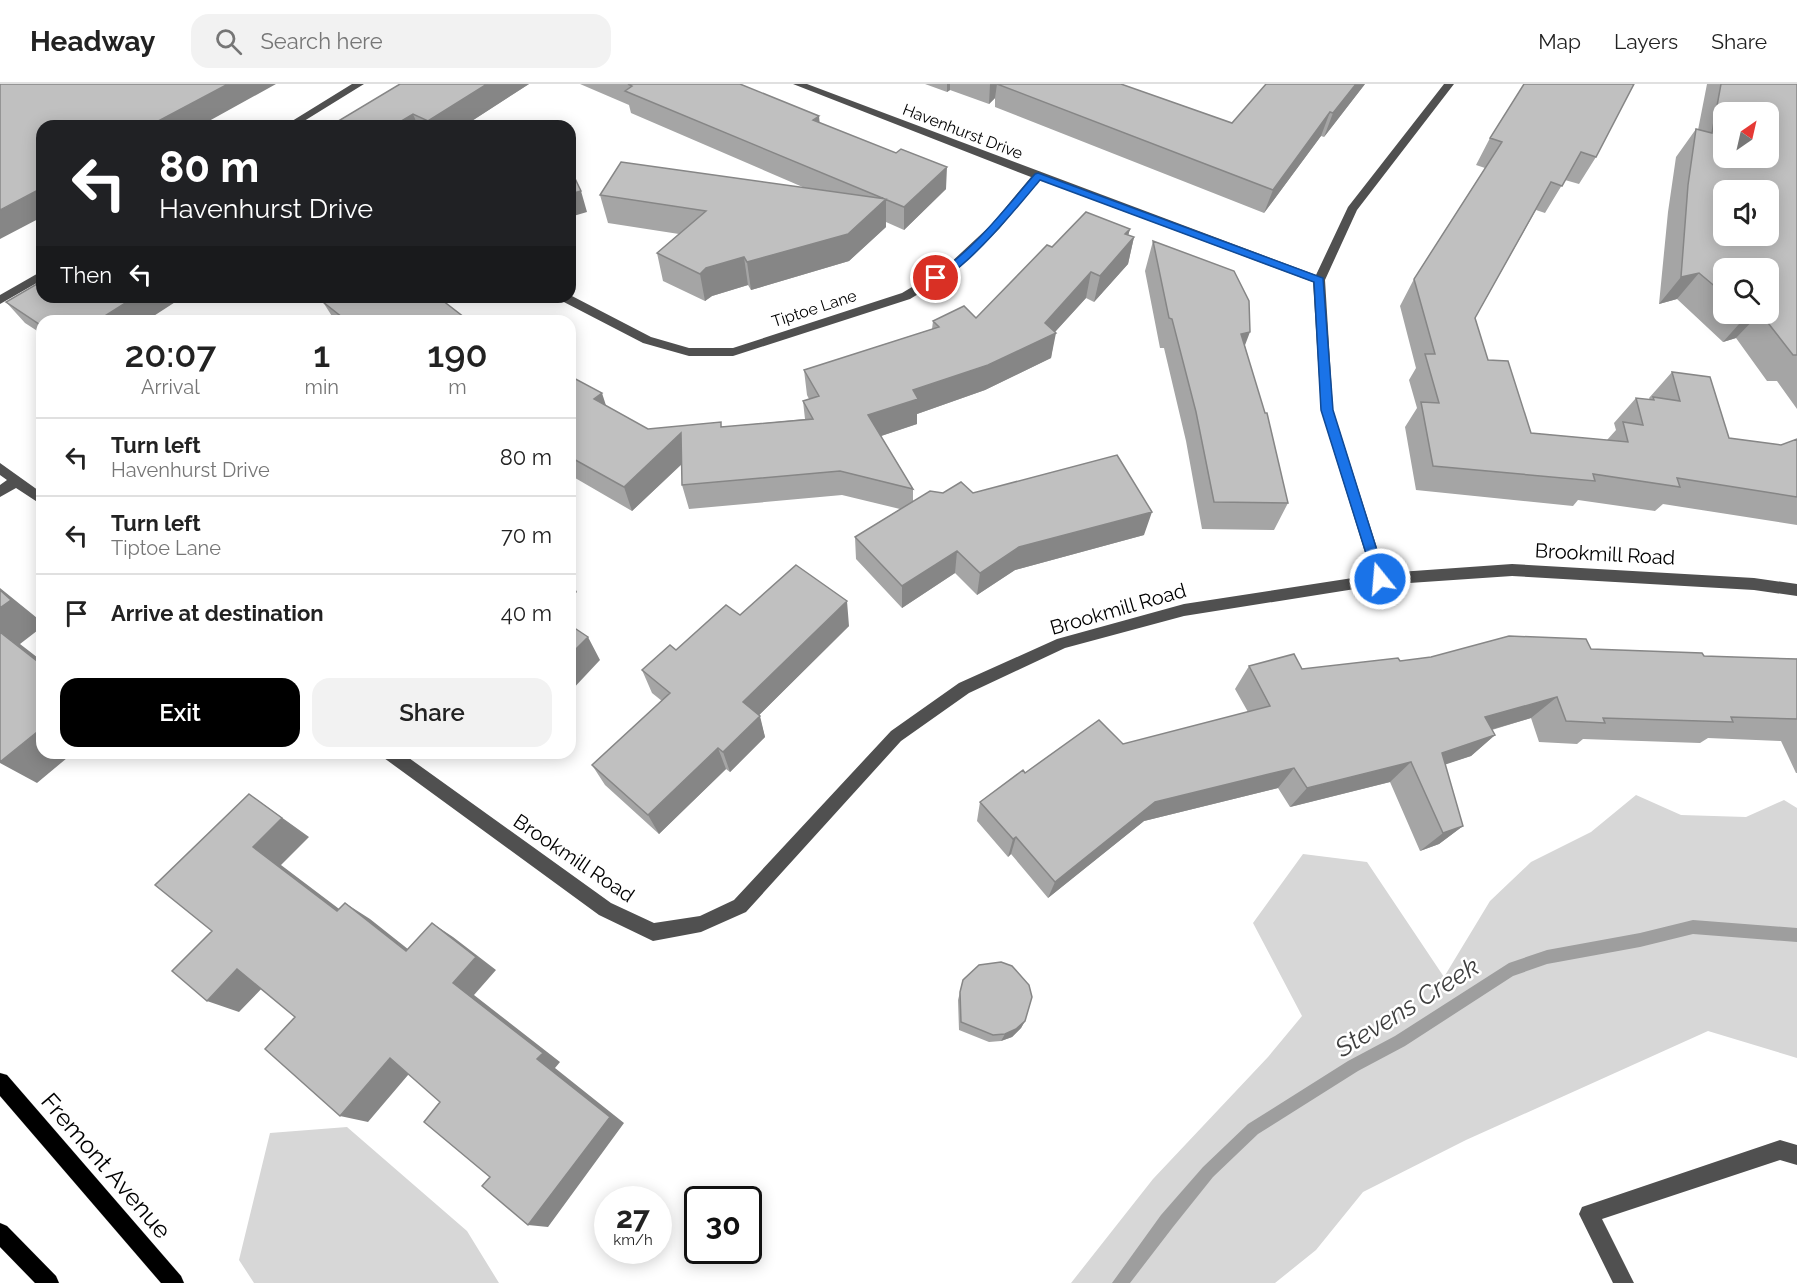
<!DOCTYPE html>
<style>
body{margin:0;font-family:Raleway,sans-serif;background:#f2f2f2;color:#222;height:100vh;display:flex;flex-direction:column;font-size:22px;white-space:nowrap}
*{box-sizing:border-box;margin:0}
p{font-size:20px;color:#767676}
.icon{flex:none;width:33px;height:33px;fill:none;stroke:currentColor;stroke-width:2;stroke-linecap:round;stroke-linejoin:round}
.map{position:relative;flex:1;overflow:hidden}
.side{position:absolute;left:36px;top:231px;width:540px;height:444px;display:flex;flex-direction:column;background:#fff;border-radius:18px;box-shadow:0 3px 15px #0003}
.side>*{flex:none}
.top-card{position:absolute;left:36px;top:36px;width:540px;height:183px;border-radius:18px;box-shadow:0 3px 15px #0003;background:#202124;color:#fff;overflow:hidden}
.needle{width:39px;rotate:34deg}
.tools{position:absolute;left:1713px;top:18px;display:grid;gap:12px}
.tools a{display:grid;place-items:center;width:66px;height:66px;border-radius:12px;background:#fff;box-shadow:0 3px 15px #0003;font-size:30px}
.speed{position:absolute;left:594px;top:1102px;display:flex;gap:12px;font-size:30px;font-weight:700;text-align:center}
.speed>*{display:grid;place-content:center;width:78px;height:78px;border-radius:50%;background:#fff;box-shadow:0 3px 15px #0003;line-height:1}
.speed small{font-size:15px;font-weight:400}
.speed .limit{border:3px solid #111;border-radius:9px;background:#fff;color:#111}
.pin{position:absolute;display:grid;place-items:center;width:51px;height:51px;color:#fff;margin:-26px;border:3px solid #fff;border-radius:50%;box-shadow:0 2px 6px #0007}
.me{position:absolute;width:66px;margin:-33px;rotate:343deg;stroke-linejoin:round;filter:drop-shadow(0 0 4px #0008)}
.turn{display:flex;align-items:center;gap:21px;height:126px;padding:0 24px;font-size:27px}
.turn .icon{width:78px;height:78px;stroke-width:2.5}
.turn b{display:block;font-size:42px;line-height:51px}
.then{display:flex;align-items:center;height:57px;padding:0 24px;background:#0003;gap:12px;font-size:22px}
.eta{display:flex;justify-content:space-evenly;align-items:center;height:102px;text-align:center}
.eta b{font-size:36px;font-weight:600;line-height:42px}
.primary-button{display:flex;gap:12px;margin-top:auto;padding:12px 24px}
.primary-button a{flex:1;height:69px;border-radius:18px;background:#000;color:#fff;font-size:24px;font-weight:600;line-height:69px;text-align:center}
.primary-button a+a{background:#f2f2f2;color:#222}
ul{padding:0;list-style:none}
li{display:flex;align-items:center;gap:18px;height:78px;padding:0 24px;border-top:2px solid #e0e0e0}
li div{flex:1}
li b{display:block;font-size:22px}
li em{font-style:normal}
header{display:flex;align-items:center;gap:36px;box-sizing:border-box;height:84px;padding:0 30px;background:#fff;border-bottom:2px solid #e0e0e0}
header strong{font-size:28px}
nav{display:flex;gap:33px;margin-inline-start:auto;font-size:21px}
.search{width:420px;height:54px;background:#f2f2f2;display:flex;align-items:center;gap:15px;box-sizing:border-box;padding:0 21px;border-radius:18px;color:#767676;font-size:22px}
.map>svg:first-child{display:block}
</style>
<header>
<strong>Headway</strong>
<div class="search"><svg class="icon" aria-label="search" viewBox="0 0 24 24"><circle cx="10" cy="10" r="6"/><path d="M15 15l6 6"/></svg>Search here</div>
<nav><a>Map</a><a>Layers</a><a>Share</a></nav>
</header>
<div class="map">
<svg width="1797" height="1199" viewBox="0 0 1797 1199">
<rect width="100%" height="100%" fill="#fff"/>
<path fill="#d7d7d7" d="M1636,711L1681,731L1746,733L1784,716L1797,724V974L1708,947L1466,1056L1363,1108L1316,1166L1275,1199H1071L1153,1095L1268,973L1302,932L1253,839L1303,770L1367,778L1444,893L1490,817L1531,778L1591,748Z
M347,1043L467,1147L499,1199H254L239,1176L270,1049Z"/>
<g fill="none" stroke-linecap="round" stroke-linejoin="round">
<path fill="#9e9e9e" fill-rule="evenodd" d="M1693,836L1797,844V858L1693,850L1640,863L1547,880L1513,892L1405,962L1358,987L1258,1050L1213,1093L1173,1143L1130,1199H1112L1161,1131L1203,1083L1248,1040L1348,977L1395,952L1509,879L1547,866L1640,849Z"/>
<defs>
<path id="major" d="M0,989L7,991L181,1192L184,1199H161L0,1012Z
M0,1139L7,1142L56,1192L59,1199H35L0,1163Z"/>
</defs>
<use href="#major" stroke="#dbdbdb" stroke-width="1"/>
<path fill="#505050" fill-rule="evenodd" d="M352,0H364L296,42H284Z
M793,0H807L1316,191L1348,123L1444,0H1454L1357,126L1325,196L1333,326L1385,489L1512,480L1754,494L1797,500V512L1754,506L1512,492L1380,501L1184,532L1065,564L969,609L901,657L746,828L701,848L653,857L599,831L384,674L382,669H402L611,819L654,839L700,832L734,816L891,647L959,599L1057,555L1184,520L1372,491L1321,326L1313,198L1040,96L999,145L955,188L910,215L733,272H689L643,259L560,216L558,213L570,211L651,253L689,264H733L902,209L947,182L991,141L1031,93Z
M42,187V196L0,220V211Z
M0,379L42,409V421L16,404L0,413V401L7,396L0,391Z
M1780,1056L1797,1061V1081L1780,1076L1602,1135L1634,1199H1613L1579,1130L1582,1123Z"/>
<use href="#major" fill="#000" fill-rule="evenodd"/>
</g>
<path fill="#a5a5a5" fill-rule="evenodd" d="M400,0H529L464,42H330Z
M580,0H740L820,39L946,105L904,146L886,138V143L849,177L751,206L748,201L712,212L705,217L663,197L657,169L679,150L608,139L600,111L805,104L631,29L629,21Z
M925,0H1121L1232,39L1365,0L1324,53L1321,52L1264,129L995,23V14L989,20L950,6L947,8Z
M1524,0L1596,73L1579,100L1565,96L1545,129L1536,126L1475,234L1488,276L1531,349L1607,356L1616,346L1614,339L1636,314L1650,316L1649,314L1672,288L1729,354L1781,361L1797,355V441L1663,420L1655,427L1578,416L1573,422L1416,406L1405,343L1417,324L1409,296L1416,284L1400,222L1414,195L1485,84L1476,81L1490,54Z
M1707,0H1797V325L1777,297H1767L1736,254L1723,258L1677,215L1659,220L1668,128L1676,73L1696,45L1698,46ZM1724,184L1768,230H1724Z
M1130,145L1128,151L1134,153L1128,180L1094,218L1086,214L1055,248L1051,274L985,306L917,330V340L881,352L913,405V417L943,409H973L1144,451L1015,486L977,511L955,489L902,524L856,475L855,453L900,425L842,411L689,425L682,401V380L632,427L570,391V292L606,322L648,345L722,343L805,335L803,317L809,315L807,311L804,286L932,245L933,237L976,234L1052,163Z
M1153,157L1245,262L1288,419L1274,446L1202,445L1186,357L1164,264H1160L1145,187Z
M6,218L42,237V250L25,239Z
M323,218L469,237H335Z
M740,531L849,542L759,631L765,653L730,688L726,685L659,750L605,701L592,681L662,617L652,609L642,586Z
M1591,565L1704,572L1796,575L1797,574V689H1796L1781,657L1708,654L1700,659L1583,655L1577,660L1539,658L1531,634L1492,646L1495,651L1471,672L1445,680L1463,742L1439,760L1420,767L1390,698L1290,723L1278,704L1144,737L1048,814L1011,770L1008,773L977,737L980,718L1025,689L1123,660L1248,628L1235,605L1249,582L1302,585Z
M963,896L1025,937L1021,944L1012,953L1001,957L989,958L959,946L958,916Z"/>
<path fill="#868686" d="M228,0H276L200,42H149Z
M487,0H529L464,42H430L428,37Z
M947,0H950V6L947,8Z
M990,0H997L995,14L989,20Z
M1356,0H1365L1324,53L1333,29Z
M1330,28L1321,52L1264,129L1273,106Z
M413,30L418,42H393Z
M819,32L821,54L813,36Z
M947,83L946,105L904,146V123Z
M42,104V133L0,155V126Z
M581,107L587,128L570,133V110Z
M886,115V143L849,177L751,206L747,178Z
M1130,145L1125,163L1134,153L1128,180L1094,218L1100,192L1125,150Z
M744,173L748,201L712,212L705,217L700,190L706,184Z
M1091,188L1086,214L1054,249H1056L1051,274L985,306L917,330V340L869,356L868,331L913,306L1045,239Z
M1699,189L1677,215L1659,220L1681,193Z
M135,213H183L146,237H97Z
M1754,230H1759L1736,254L1723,258L1747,231Z
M1250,248L1239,277L1241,250Z
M602,309L610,334L594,315Z
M681,349L688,374L632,427L624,403Z
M1152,428L1144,451L1015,486L977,511L980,489L1019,463Z
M957,467L955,489L902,524V502Z
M570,494L577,508L570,515Z
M0,504L42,538V543L20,560L42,577V581L0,548Z
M847,517L849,542L749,641L743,618Z
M588,553L600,576L570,608V571Z
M1557,613L1531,634L1462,654L1485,633Z
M760,632L765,653L730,688L723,668Z
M42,644V669H73L37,699L0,679V678Z
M1495,651L1471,672L1420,689L1442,669Z
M718,664L726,685L659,750L648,731Z
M1411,678L1390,698L1290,723L1307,704Z
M1294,684L1278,704L1144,737L1048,814L1055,798L1155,718Z
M249,710L309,753L281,781L363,843L337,827L253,763Z
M1463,742L1439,760L1420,767L1443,749Z
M1016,753L1011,770L1008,773L1013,755Z
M345,819L370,835L428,881L406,867Z
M432,839L453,853L496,886L474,911L560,978L555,984L624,1039L548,1143L528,1141L537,975L453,899Z
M237,885L268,898L239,928L207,917Z
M1025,937L1021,944L1012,953L1001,957L1005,950Z
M390,974L414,984L368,1038L340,1032Z"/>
<path fill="#c0c0c0" stroke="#868686" stroke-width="1.5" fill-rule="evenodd" d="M0,0H228L149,42H42V104L0,126Z
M400,0H487L428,37L413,30L393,42H330Z
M628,0H740L819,32L813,36L896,69L901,65L947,83L904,123L625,7L632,2Z
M997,0H1121L1232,39L1266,0H1356L1333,29L1330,28L1273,106Z
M1524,0H1634L1596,73L1581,68L1562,102L1551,98L1475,234L1488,276L1508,277L1531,349L1628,358L1623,338L1643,341L1636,314L1654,316L1653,313L1680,317L1672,288L1710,293L1729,354L1781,361L1797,355V413L1677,394L1680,403L1593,390L1595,397L1433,382L1421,318L1439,319L1425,270H1435L1414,195L1502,58L1490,54Z
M1721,0H1797V271H1793L1761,230H1768V184H1724V210L1699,189L1681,193L1688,101L1696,45L1712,49ZM1724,28H1768V74H1724ZM1724,106H1768V152H1724Z
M621,78L886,115L848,150L747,178L744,173L706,184L700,190L657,169L706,127L600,111Z
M570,84L581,107L570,110Z
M1086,128L1130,145L1125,150L1134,153L1100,192L1091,188L1045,239L1056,249L988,281L913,306L918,315L868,331L913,405L840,387L682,401L681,349L624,403L570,373V292L602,309L594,315L648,345L721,338V343L813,335L803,317L819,312L804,286L939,243L933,237L964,222L976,234L1047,161L1052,163Z
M1153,157L1234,187L1249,217L1250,248L1241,250L1265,329H1267L1288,419L1214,418L1196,328L1172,235L1169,234Z
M42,197V213H135L97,237H42V242L6,218Z
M330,213H438L469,237H347L323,218Z
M1117,371L1152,428L1019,463L980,489L957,467L902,502L855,453L930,407L943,409L961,398L973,409Z
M796,481L847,517L743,618L760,632L723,668L718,664L648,731L592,681L670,609L642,586L670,561L676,566L726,521L740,531Z
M0,506L11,516L0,524Z
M570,541L588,553L570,571Z
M0,548L42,581V644L0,678Z
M1509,552L1586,555L1591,565L1702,569L1704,572L1797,575V635L1731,633L1733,638L1603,634L1605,639L1566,637L1557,613L1485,633L1495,651L1442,669L1463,742L1443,749L1411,678L1307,704L1294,684L1155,718L1055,798L1016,753L1013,755L980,718L1023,686L1025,689L1099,636L1123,660L1270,622L1249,582L1294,570L1302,585L1398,574L1400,577L1431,573Z
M249,710L282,734L253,763L337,827L345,819L406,867L432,839L476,873L453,899L543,969L537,975L610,1033L528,1141L482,1102L490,1093L424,1038L440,1018L390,974L340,1032L265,965L295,933L237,885L207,917L172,887L212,847L155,801Z
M1001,878L1012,882L1029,901L1032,913L1025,937L1016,945L1005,950L993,951L961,938L960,908L963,896L979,881Z"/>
<path fill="#1a73e8" stroke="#114b97" stroke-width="1.5" d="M1038,89L1323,194L1333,326L1386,495L1385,499L1380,501L1374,495L1321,326L1314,198L1040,96C1024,115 956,200 933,196V192C973,167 1004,126 1035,90Z"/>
<g text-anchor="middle" stroke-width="5" stroke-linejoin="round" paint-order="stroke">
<g font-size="16" fill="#000" stroke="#fff">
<text transform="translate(963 47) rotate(21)" y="6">Havenhurst Drive</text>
<text transform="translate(814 224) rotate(-18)" y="6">Tiptoe Lane</text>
</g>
<g font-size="20" fill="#000" stroke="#fff">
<text transform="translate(1605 470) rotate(3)" y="7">Brookmill Road</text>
<text transform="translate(1118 525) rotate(-16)" y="7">Brookmill Road</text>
<text transform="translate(574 774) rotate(34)" y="7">Brookmill Road</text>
</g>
<g font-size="24" fill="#000" stroke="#fff">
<text transform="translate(106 1082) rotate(49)" y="8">Fremont Avenue</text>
</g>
<g font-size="26" font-style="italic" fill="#3f3f3f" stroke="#fff">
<text transform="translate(1407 923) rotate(-32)" y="9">Stevens Creek</text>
</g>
</g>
</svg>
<div class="tools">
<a><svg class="needle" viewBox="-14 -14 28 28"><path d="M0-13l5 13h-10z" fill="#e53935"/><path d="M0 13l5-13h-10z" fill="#767676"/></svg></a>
<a><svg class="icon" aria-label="sound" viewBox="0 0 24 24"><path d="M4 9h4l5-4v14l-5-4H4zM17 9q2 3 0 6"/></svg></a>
<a><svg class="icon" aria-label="search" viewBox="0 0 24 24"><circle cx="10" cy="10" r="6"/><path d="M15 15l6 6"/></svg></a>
</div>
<div class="speed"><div>27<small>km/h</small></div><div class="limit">30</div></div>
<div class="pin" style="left:936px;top:194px;background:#d93025"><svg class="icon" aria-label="arrive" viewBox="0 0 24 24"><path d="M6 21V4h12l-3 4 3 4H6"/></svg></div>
<svg class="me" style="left:1380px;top:495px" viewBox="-20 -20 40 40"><circle r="17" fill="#1a73e8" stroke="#fff" stroke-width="3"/><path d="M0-11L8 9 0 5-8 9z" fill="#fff"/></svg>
<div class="top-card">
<div class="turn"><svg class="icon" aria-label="left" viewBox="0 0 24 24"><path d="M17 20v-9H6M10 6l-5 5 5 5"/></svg><div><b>80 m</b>Havenhurst Drive</div></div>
<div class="then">Then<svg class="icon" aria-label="left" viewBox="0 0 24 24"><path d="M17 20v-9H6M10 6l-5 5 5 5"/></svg></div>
</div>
<section class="side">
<div class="eta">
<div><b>20:07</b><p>Arrival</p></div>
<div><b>1</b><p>min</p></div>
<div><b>190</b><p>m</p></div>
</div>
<ul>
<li><svg class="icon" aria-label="left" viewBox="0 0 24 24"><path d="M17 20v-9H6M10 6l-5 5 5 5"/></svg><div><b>Turn left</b><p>Havenhurst Drive</p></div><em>80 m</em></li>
<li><svg class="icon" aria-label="left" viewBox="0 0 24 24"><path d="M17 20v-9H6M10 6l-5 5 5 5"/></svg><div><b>Turn left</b><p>Tiptoe Lane</p></div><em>70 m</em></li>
<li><svg class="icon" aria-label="arrive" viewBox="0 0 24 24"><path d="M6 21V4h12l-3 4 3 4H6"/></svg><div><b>Arrive at destination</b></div><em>40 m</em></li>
</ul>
<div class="primary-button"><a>Exit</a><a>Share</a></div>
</section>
</div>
